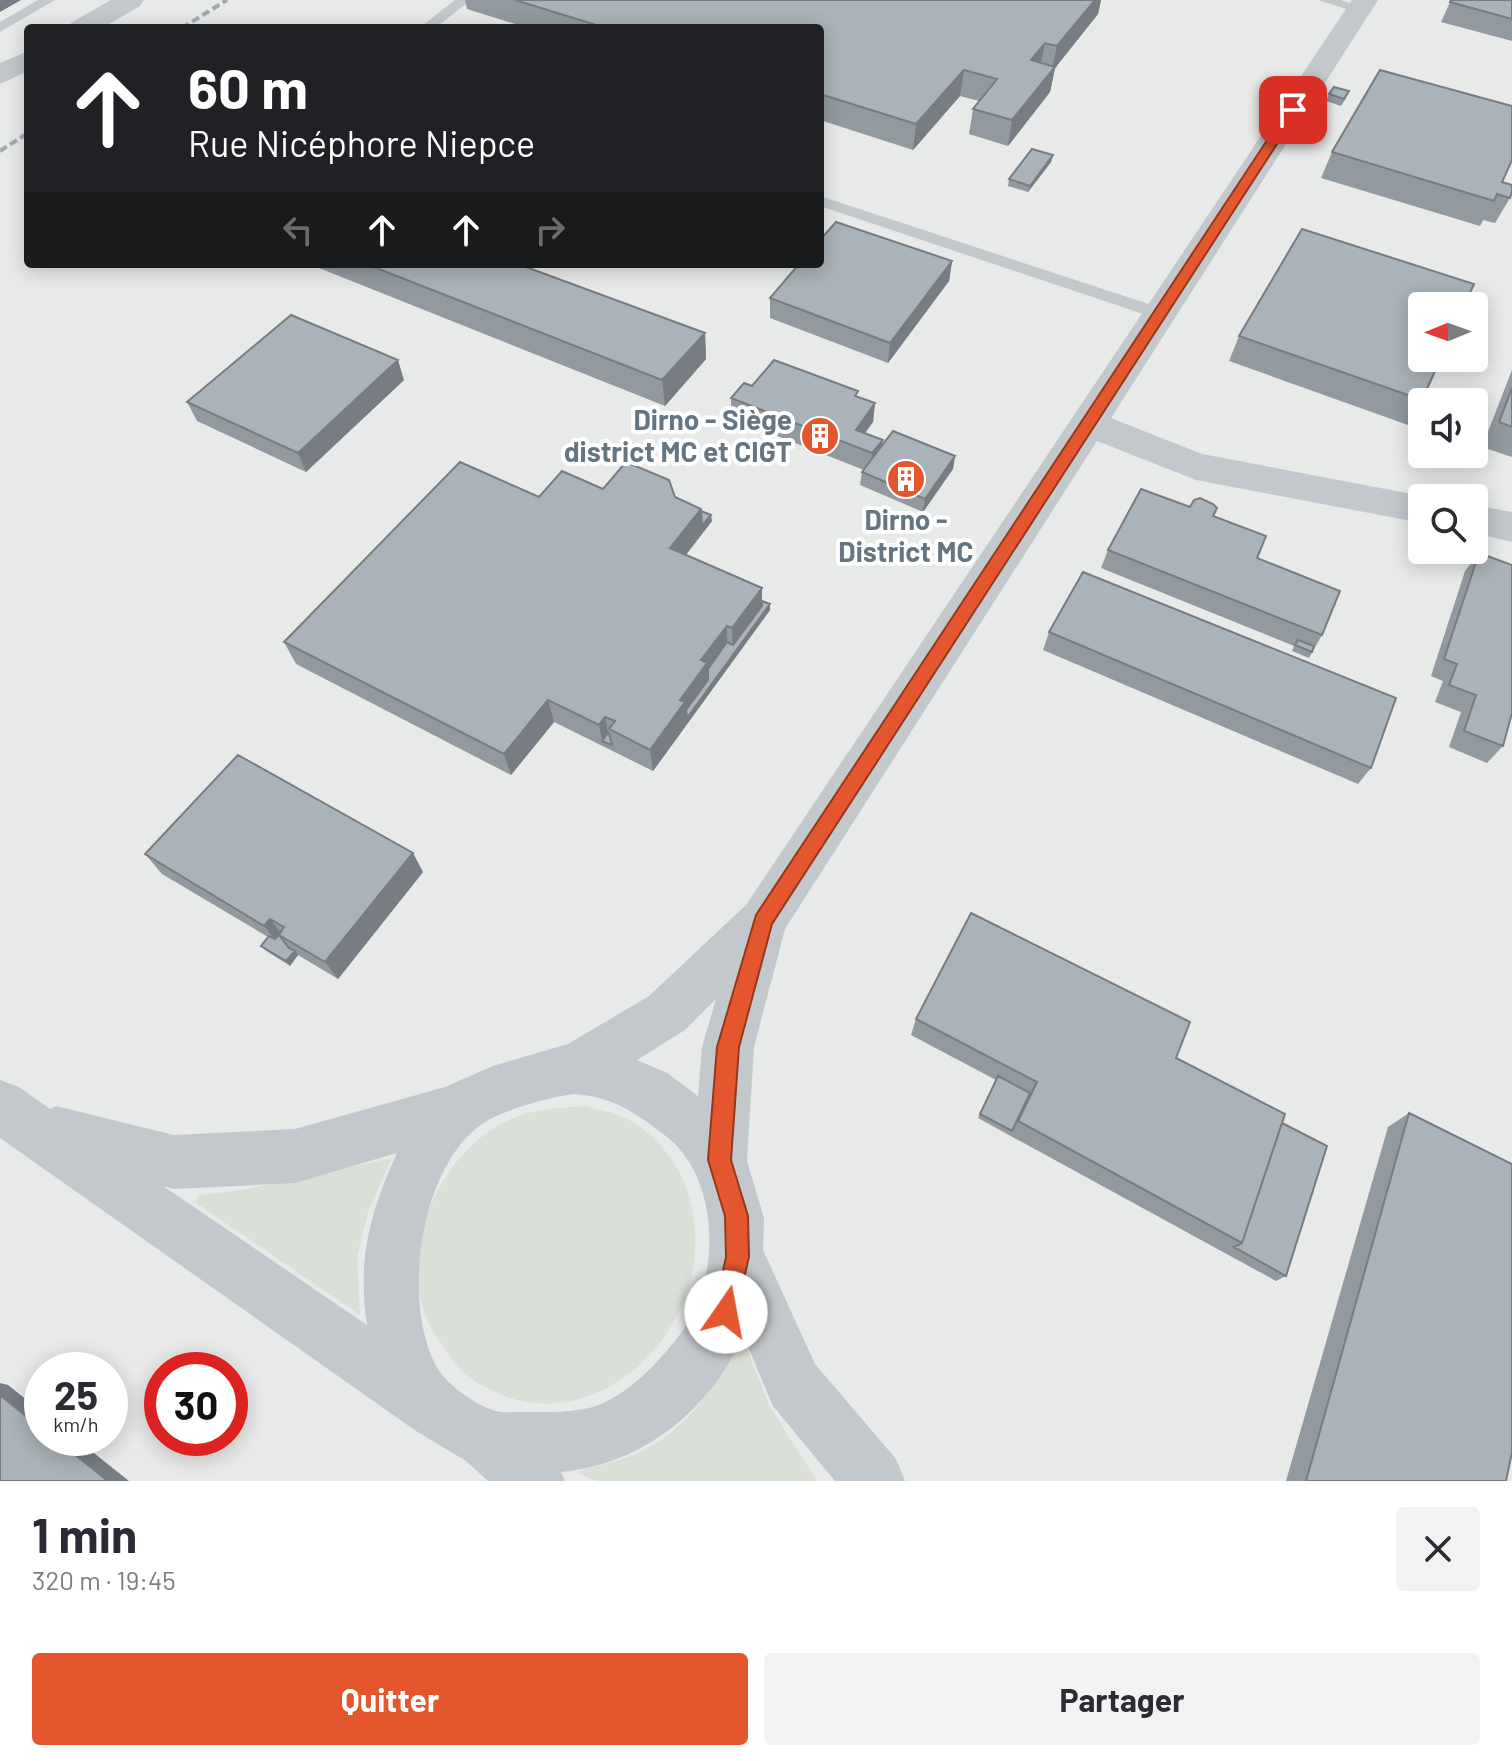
<!DOCTYPE html>
<html lang="fr">
<meta charset="utf-8">
<style>
body{margin:0;font-family:Barlow,sans-serif;background:#f2f2f3;color:#2b2b33;height:100vh;display:flex;flex-direction:column;font-size:30px;white-space:nowrap}
*{box-sizing:border-box;margin:0}
p{font-size:26px;color:#7c7c81}
.icon{flex:none;width:44px;height:44px;fill:none;stroke:currentColor;stroke-width:2;stroke-linecap:round;stroke-linejoin:round}
.map{position:relative;height:1481px;overflow:hidden}
.side{display:flex;flex-direction:column;background:#fff;flex:1}
.side>*{flex:none}
.hud{position:absolute;left:24px;top:24px;width:800px;height:244px;border-radius:8px;box-shadow:0 4px 20px #0003;background:#202124;color:#fff;overflow:hidden}
.needle{width:52px;rotate:269deg}
.fabs{position:absolute;left:1408px;top:292px;display:grid;gap:16px}
.fabs a{display:grid;place-items:center;width:80px;height:80px;border-radius:8px;background:#fff;box-shadow:0 4px 20px #0003;font-size:40px}
.speed{position:absolute;left:24px;top:1352px;display:flex;gap:16px;font-size:40px;font-weight:700;text-align:center}
.speed>*{display:grid;place-content:center;width:104px;height:104px;border-radius:50%;background:#fff;box-shadow:0 4px 20px #0003;line-height:1}
.speed small{font-size:20px;font-weight:400}
.speed .limit{border:12px solid #d22;background:#fff;color:#111}
.pin{position:absolute;display:grid;place-items:center;width:68px;height:68px;color:#fff;margin:-34px;border-radius:16px;box-shadow:0 4px 12px #0006}
.me{position:absolute;width:88px;margin:-44px;rotate:12deg;stroke-linejoin:round;filter:drop-shadow(0 0 6px #0008)}
.turn{display:flex;align-items:center;gap:28px;height:168px;padding:0 32px;font-size:36px}
.turn .icon{width:104px;height:104px;stroke-width:2.5}
.turn b{display:block;font-size:56px;line-height:68px}
.lanes{display:flex;align-items:center;height:76px;padding:0 32px;background:#0003;justify-content:center;gap:40px;direction:ltr}
.lanes .off{opacity:.35}
.round{display:grid;place-items:center;flex:none;width:84px;height:84px;border-radius:8px;background:#f2f2f3}
.overview{display:flex;align-items:center;justify-content:space-between;height:136px;padding:0 32px}
h1{font-size:48px;font-weight:700;line-height:60px}
.action{display:flex;gap:16px;margin-top:auto;padding:16px 32px}
.action a{flex:1;height:92px;border-radius:8px;background:#e4572e;color:#fff;font-size:32px;font-weight:700;line-height:92px;text-align:center}
.action a+a{background:#f2f2f3;color:#2b2b33}
.map>svg:first-child{display:block}
</style>
<div class="map">
<svg width="1512" height="1481" viewBox="0 0 1512 1481">
<rect width="100%" height="100%" fill="#fafaf8"/>
<path fill="#e8e9e9" fill-rule="evenodd" d="M0,0H1512V1481H0ZM28,28H820V264H28ZM1422,306H1474V358H1422ZM1422,402H1474V454H1422ZM1422,498H1474V550H1422ZM42,1370H110V1438H42ZM162,1370H230V1438H162Z"/>
<path fill="#dadfd7" d="M585,1106C598,1110 614,1112 626,1118C656,1134 680,1164 689,1196C728,1330 578,1468 462,1371C454,1364 447,1351 440,1342C389,1274 431,1160 503,1123C529,1109 556,1108 585,1106Z
M392,1158L369,1209L357,1257L360,1315L196,1203L198,1195L237,1191Z
M742,1337L770,1407L817,1481H596L576,1472C596,1466 617,1462 636,1454C687,1432 717,1384 742,1337Z"/>
<g fill="none" stroke-linecap="round" stroke-linejoin="round">
<path fill="#c3c8cc" fill-rule="evenodd" d="M38,0H55L0,32V22Z
M455,0H471L435,28H419Z
M1318,0H1341L1366,9L1359,13Z
M820,196L1167,310L1170,314L1161,320L1155,318L820,206Z"/>
<path fill="#c3c8cc" fill-rule="evenodd" d="M111,0H144L140,6L102,28H68L72,22Z
M1352,0H1378L1111,418L1202,454L1433,498H1422V523L1196,480L1097,441L785,929L754,1047L747,1161L764,1218L763,1250L815,1364L896,1459L905,1481H835L773,1406L743,1335C712,1409 642,1465 561,1472L565,1481H488L466,1461L416,1431L0,1138V1080L19,1087L50,1109L56,1106L174,1135L295,1129L445,1087L493,1066L568,1044L649,996L746,905ZM716,999L702,1047L698,1096L667,1073L637,1060L685,1030ZM574,1094C605,1096 627,1107 651,1125C659,1131 668,1137 675,1144C715,1185 718,1259 695,1309C685,1331 669,1349 652,1367C636,1383 615,1400 593,1407C570,1413 544,1412 520,1412C513,1412 503,1413 496,1411C475,1405 445,1384 435,1364C402,1299 420,1167 482,1124C502,1110 550,1097 574,1094ZM397,1153C370,1213 357,1259 367,1325L163,1186L174,1189L295,1183Z
M28,51V71L0,84V63Z
M1474,505L1512,512V542L1474,533Z"/>
<path stroke="#a2aab0" stroke-width="4" stroke-dasharray="8 4" stroke-linecap="butt" d="M182,28L227,0
M0,151L28,133"/>
</g>
<path fill="#929a9f" d="M465,0H1101L1098,14L1055,68L1050,92L1008,146L969,134L973,109L979,101L960,96L913,150L820,120V28H528L467,9Z
M1451,0H1512V41L1441,22Z
M1329,94L1346,98L1341,106L1326,101Z
M1332,152L1502,182L1510,198L1495,223L1483,220L1480,226L1321,178Z
M1053,155L1051,162L1028,192L1008,186L1009,179Z
M952,261L949,281L888,363L770,318V298Z
M309,264H518L705,333L706,359L665,406Z
M1239,336L1422,400L1408,425L1229,361Z
M1512,370V457L1482,447Z
M404,380L306,472L197,421L187,402Z
M752,386L858,397L875,403L873,422L865,433L882,446L955,456L953,469L923,512L860,485L862,472L864,470L731,418V398Z
M603,489L675,497L701,511L712,521L686,555L762,588V601L770,610L653,771L554,722L511,775L296,664L284,642L539,497Z
M1213,516L1257,558L1322,635L1309,658L1292,651L1294,646L1101,568L1108,550Z
M1479,553L1503,746L1487,763L1449,747L1461,712L1435,702L1443,681L1431,676L1465,571Z
M1049,632L1371,768L1358,784L1043,650Z
M145,854L423,872L338,979L298,955L290,966L265,950L261,946L268,937L162,874Z
M916,1019L1176,1058L1282,1123L1286,1276L1276,1281L978,1118L996,1080L911,1035Z
M1409,1113L1506,1481H1286L1388,1127Z"/>
<path fill="#777d82" d="M0,0H21L0,12Z
M1095,0H1101L1098,14L1055,68L1050,92L1008,146L1012,120L1053,65L1057,46Z
M1045,43L1040,68L1031,60Z
M964,70L960,96L913,150L916,124Z
M1053,155L1051,162L1028,192L1030,186Z
M952,261L949,281L888,363L890,343Z
M705,333L706,359L665,406L662,380Z
M398,360L404,380L306,472L298,453Z
M875,403L873,422L855,447L856,430Z
M883,440L880,459L870,472L872,453Z
M955,456L953,469L923,512L925,499Z
M701,509L702,526L711,515L712,521L676,567L670,548Z
M762,588V612L733,651L732,628Z
M770,604V610L653,771L650,750L680,700L701,660L727,626V649L708,675Z
M548,700L554,722L511,775L504,754Z
M605,717L609,739L602,741L599,725Z
M413,853L423,872L338,979L325,962Z
M270,919L284,937L279,935L278,943L264,926Z
M295,951L298,955L290,966L286,961Z
M0,1383L8,1385L42,1412V1429L0,1395Z
M54,1438H75L129,1481H108Z"/>
<path fill="#aab3b9" stroke="#777d82" stroke-width="2" d="M515,0H1095L1057,46L1045,43L1031,60L1055,67L1012,120L973,109L997,79L964,70L916,124L820,94V28H606Z
M1451,0H1512V19L1450,2Z
M1380,70L1512,106V160L1502,182L1512,185V192L1510,198L1497,194L1494,201L1332,152Z
M1334,87L1349,91L1344,99L1329,94Z
M1032,149L1053,155L1030,186L1009,179Z
M836,222L952,261L890,343L770,298L799,264H820V240Z
M1302,229L1474,284L1464,306H1422V358H1441L1422,400L1239,336Z
M366,264H518L705,333L662,380Z
M291,315L398,360L298,453L187,402Z
M774,360L858,391L855,396L875,403L856,430L883,440L872,453L731,398L744,383L752,386Z
M1512,388V427L1499,422Z
M893,431L955,456L925,499L862,472Z
M460,462L539,497L562,471L603,489L626,462L669,480L675,497L701,509L670,548L762,588L732,628L727,626L701,660L707,663L680,700L685,702L650,750L609,729L615,721L605,717L599,725L548,700L504,754L284,642Z
M1141,489L1190,507L1194,500L1200,498L1213,504L1217,508L1213,516L1266,536L1257,558L1340,591L1322,635L1108,550Z
M701,511L711,515L702,526Z
M1479,553L1512,565V713L1503,746L1464,731L1476,695L1449,685L1457,664L1444,659Z
M1083,572L1396,698L1371,768L1049,632Z
M762,601L770,604L687,718L686,710L708,680V669L727,642L733,645L762,606Z
M1298,640L1314,646L1312,652L1295,645Z
M608,733H609L612,745L602,741Z
M238,755L413,853L325,962L279,935L284,927L270,919L264,926L145,854Z
M971,913L1190,1022L1176,1058L1285,1114L1242,1243L1018,1121L1037,1082L916,1019Z
M281,932L279,935L289,948L295,951L286,961L261,946L269,936L275,939Z
M998,1076L1030,1093L1012,1131L980,1114Z
M1409,1113L1512,1164V1452L1506,1481H1306Z
M1282,1123L1327,1146L1286,1276L1234,1247L1242,1243Z
M0,1395L42,1429V1438H54L108,1481H0Z"/>
<path fill="#e4572e" stroke="#94391e" stroke-width="2" d="M1293,107L1299,110L772,924L739,1047L731,1160L748,1216L749,1257L734,1321L726,1324L718,1321L714,1312L726,1257L725,1216L708,1160L717,1047L756,915L1287,110Z"/>
<defs>
<symbol id="building-disc" viewBox="-11 -11 22 22"><circle r="9.5" fill="#e4572e" stroke="#fff"/><path d="M-4-6H4V6H1V3H-1V6H-4ZM-2.5-4.3h1.7v1.8h-1.7ZM.8-4.3h1.7v1.8H.8ZM-2.5-1h1.7V.8h-1.7ZM.8-1h1.7V.8H.8Z" fill="#fff"/></symbol>
</defs>
<g fill-rule="evenodd">
<use href="#building-disc" x="798" y="414" width="44" height="44"/>
<use href="#building-disc" x="884" y="457" width="44" height="44"/>
</g>
<g text-anchor="middle" stroke-width="8" stroke-linejoin="round" paint-order="stroke">
<g font-size="28" font-weight="bold" fill="#657683" stroke="#fff" text-anchor="end">
<text x="792" y="430">Dirno - Siège<tspan x="792" dy="32">district MC et CIGT</tspan></text>
<text x="906" y="530" text-anchor="middle">Dirno -<tspan x="906" dy="32">District MC</tspan></text>
</g>
</g>
</svg>
<div class="fabs">
<a><svg class="needle" viewBox="-14 -14 28 28"><path d="M0-13l5 13h-10z" fill="#e53935"/><path d="M0 13l5-13h-10z" fill="#7c7c81"/></svg></a>
<a><svg class="icon" aria-label="sound" viewBox="0 0 24 24"><path d="M4 9h4l5-4v14l-5-4H4zM17 9q2 3 0 6"/></svg></a>
<a><svg class="icon" aria-label="search" viewBox="0 0 24 24"><circle cx="10" cy="10" r="6"/><path d="M15 15l6 6"/></svg></a>
</div>
<div class="speed"><div>25<small>km/h</small></div><div class="limit">30</div></div>
<div class="pin" style="left:1293px;top:110px;background:#d93025"><svg class="icon" aria-label="arrive" viewBox="0 0 24 24"><path d="M6 21V4h12l-3 4 3 4H6"/></svg></div>
<svg class="me" style="left:726px;top:1312px" viewBox="-20 -20 40 40"><circle r="19" fill="#fff"/><path d="M0-13L10 11 0 6-10 11z" fill="#e4572e"/></svg>
<div class="hud">
<div class="turn"><svg class="icon" aria-label="ahead" viewBox="0 0 24 24"><path d="M12 20V5M6 11l6-6 6 6"/></svg><div><b>60 m</b>Rue Nicéphore Niepce</div></div>
<div class="lanes"><svg class="icon off" aria-label="left" viewBox="0 0 24 24"><path d="M17 20v-9H6M10 6l-5 5 5 5"/></svg><svg class="icon" aria-label="ahead" viewBox="0 0 24 24"><path d="M12 20V5M6 11l6-6 6 6"/></svg><svg class="icon" aria-label="ahead" viewBox="0 0 24 24"><path d="M12 20V5M6 11l6-6 6 6"/></svg><svg class="icon off" aria-label="right" viewBox="0 0 24 24"><path d="M7 20v-9h11M14 6l5 5-5 5"/></svg></div>
</div>
</div>
<section class="side">
<div class="overview"><div><h1>1 min</h1><p>320 m · 19:45</p></div><a class="round"><svg class="icon" aria-label="close" viewBox="0 0 24 24"><path d="M6 6l12 12M18 6L6 18"/></svg></a></div>
<div class="action"><a>Quitter</a><a>Partager</a></div>
</section>
